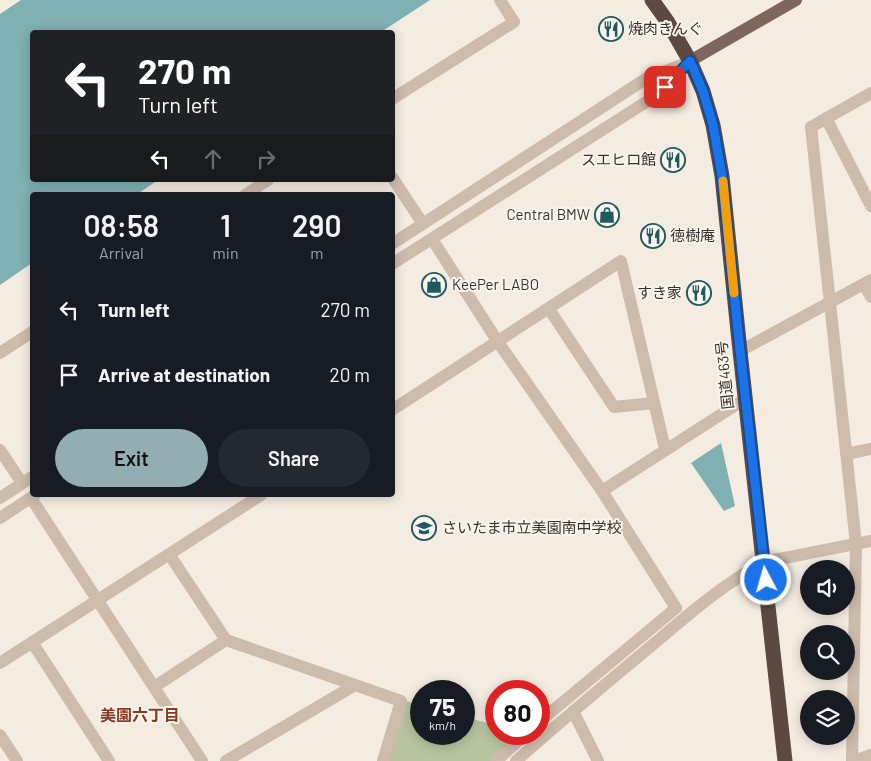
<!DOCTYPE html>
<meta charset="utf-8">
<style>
body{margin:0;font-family:Barlow,"Noto Sans JP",sans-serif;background:#242831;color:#f1f3f6;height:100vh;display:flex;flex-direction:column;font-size:19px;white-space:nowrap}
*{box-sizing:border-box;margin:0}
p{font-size:16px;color:#9ea1a6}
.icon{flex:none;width:28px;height:28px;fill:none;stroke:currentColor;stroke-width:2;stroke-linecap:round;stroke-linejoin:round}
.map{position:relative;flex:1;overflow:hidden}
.drawer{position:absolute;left:30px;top:192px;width:365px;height:305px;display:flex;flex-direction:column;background:#171b24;border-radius:5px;box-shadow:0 2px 12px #0003}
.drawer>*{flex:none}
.guide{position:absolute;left:30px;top:30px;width:365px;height:152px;border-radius:5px;box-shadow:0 2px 12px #0003;background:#202124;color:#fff;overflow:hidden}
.tools{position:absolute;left:800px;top:560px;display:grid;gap:10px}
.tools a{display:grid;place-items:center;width:55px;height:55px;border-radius:50%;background:#171b24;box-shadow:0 2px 12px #0003;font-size:25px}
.speed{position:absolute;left:410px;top:680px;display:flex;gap:10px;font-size:25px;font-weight:700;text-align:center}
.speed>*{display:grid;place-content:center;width:65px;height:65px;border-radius:50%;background:#171b24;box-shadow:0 2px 12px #0003;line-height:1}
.speed small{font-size:12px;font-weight:400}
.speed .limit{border:8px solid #d22;background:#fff;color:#111}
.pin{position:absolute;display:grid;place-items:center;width:42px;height:42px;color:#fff;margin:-21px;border-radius:10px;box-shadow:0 2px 8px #0006}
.me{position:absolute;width:55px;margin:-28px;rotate:354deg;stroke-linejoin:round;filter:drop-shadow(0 0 4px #0008)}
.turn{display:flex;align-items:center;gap:18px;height:105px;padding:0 25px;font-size:22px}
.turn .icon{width:65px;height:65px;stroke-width:2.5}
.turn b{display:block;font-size:35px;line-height:42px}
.lanes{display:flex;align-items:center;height:48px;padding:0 25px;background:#0003;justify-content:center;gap:25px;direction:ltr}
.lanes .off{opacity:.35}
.eta{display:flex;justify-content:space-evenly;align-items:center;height:85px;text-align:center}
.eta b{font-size:30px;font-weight:600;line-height:35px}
.primary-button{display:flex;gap:10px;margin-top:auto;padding:10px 25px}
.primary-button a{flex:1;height:58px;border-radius:30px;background:#92aeb2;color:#111;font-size:20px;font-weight:600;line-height:58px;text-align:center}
.primary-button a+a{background:#242831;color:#f1f3f6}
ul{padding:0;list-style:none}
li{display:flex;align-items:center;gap:15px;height:65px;padding:0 25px}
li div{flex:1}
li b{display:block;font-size:19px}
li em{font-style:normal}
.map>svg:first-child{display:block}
</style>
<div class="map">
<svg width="871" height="761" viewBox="0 0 871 761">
<rect width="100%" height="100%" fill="#f4ebe1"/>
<path fill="#b8c4a0" d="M406,701L421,705V734H464V717L496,725V734H520L490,761H386Z"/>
<path fill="#7fb0b2" d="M21,0H430L381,32H32V180H158L136,195H32V263L0,285V14Z
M721,443L735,506L724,511L691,463Z"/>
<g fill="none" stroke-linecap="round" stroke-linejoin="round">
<path stroke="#cdbbac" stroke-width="12" d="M392,99L514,22L500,0
M826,118L871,206
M392,177L423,224
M245,195L268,180
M432,239L498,342L602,491L676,608L539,722
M392,244L647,78L686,63
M392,264L657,95L690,61
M864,284L871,297
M549,309L614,407L654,403
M740,351L871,280
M0,353L32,332
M392,410L621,261L665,449
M0,450L22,483
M846,454L871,449
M602,491L745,399
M0,498L32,477
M31,498L202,761
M0,518L35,495
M169,554L226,640L401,701L383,761
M32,642L109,761
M0,663L261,495
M154,687L226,640
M573,711L598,761
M0,735L17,761
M226,761L355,685
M496,761L526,734
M516,761C562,720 609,681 656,642C690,613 725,583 764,562L871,541
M852,761L856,544L811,127L871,93
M854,761L871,755"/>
<path stroke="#7d675c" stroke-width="12" d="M690,61L796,0"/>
<path stroke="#5c4a42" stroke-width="15" d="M652,0L667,21L690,61L703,91L713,125L722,176L740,351L785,761"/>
</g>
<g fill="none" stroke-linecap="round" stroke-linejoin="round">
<defs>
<path id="route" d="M665,87L690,61L703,91L713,125L722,176L740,350L766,580"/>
</defs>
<use href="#route" stroke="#114b97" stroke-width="12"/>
<use href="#route" stroke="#1a73e8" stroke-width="9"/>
<path stroke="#f59e0b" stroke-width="9" d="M723,181L734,293"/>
</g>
<defs>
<symbol id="restaurant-ring" viewBox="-11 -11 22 22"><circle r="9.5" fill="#fbf5ee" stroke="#1f5a5e" stroke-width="1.5"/><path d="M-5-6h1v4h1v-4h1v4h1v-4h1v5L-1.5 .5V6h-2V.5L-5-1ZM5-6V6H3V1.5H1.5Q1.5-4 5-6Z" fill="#1f5a5e"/></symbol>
<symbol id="shop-ring" viewBox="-11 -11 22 22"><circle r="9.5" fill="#fbf5ee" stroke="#1f5a5e" stroke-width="1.5"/><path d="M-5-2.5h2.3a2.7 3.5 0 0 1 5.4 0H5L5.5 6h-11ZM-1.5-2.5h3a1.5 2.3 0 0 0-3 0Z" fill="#1f5a5e"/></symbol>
<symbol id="school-ring" viewBox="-11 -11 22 22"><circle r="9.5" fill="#fbf5ee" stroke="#1f5a5e" stroke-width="1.5"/><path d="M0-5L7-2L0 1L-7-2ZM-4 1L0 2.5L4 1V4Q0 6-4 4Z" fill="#1f5a5e"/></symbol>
</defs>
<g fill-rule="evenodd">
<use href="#restaurant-ring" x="597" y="15" width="28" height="28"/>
<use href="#restaurant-ring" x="659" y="146" width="28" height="28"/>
<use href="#shop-ring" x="593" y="201" width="28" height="28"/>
<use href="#restaurant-ring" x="639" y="222" width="28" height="28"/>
<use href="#shop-ring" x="420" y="271" width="28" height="28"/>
<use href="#restaurant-ring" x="685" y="279" width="28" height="28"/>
<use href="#school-ring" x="410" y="514" width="28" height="28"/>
</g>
<g text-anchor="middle" stroke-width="4" stroke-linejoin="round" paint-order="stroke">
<g font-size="15" fill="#3b302b" stroke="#fbf5ee" text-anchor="start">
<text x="628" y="34">焼肉きんぐ</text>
<text x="656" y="165" text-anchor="end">スエヒロ館</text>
<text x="590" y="220" text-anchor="end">Central BMW</text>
<text x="670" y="241">徳樹庵</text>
<text x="452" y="290">KeePer LABO</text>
<text x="682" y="298" text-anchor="end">すき家</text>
<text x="442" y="533">さいたま市立美園南中学校</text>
</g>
<g font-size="15" fill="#3b302b" stroke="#fbf5ee">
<text transform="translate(725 375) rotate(-96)" y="5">国道463号</text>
</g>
<g font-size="16" font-weight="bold" fill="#8c3b22" stroke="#fbf5ee">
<text x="140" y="721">美園六丁目</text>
</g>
</g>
</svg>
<div class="tools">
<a><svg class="icon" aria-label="sound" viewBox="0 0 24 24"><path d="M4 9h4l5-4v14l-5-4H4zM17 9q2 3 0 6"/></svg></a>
<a><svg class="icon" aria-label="search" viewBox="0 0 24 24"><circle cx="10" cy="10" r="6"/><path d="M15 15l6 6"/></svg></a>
<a><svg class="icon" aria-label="layers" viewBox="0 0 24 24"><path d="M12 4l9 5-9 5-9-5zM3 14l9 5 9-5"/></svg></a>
</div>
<div class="speed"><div>75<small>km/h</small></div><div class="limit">80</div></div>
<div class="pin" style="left:665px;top:87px;background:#d93025"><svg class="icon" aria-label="arrive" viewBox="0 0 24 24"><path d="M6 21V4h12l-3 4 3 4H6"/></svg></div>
<svg class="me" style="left:766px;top:580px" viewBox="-20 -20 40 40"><circle r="17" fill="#1a73e8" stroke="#fff" stroke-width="3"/><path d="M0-11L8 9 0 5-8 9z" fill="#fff"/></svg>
<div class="guide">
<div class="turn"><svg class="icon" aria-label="left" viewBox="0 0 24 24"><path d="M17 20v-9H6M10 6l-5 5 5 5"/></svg><div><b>270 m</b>Turn left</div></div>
<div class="lanes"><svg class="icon" aria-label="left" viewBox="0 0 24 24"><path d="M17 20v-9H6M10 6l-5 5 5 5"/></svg><svg class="icon off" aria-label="ahead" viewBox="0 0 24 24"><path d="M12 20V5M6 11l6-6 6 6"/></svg><svg class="icon off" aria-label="right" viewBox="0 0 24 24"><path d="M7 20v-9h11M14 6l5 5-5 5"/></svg></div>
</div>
<section class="drawer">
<div class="eta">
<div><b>08:58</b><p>Arrival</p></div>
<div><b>1</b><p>min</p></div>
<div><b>290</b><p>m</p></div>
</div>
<ul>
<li><svg class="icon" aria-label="left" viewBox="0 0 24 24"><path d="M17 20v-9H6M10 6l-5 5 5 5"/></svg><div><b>Turn left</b></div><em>270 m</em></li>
<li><svg class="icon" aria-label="arrive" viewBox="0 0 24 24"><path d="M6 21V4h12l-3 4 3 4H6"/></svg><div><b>Arrive at destination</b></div><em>20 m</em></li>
</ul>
<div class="primary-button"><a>Exit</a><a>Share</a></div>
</section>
</div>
